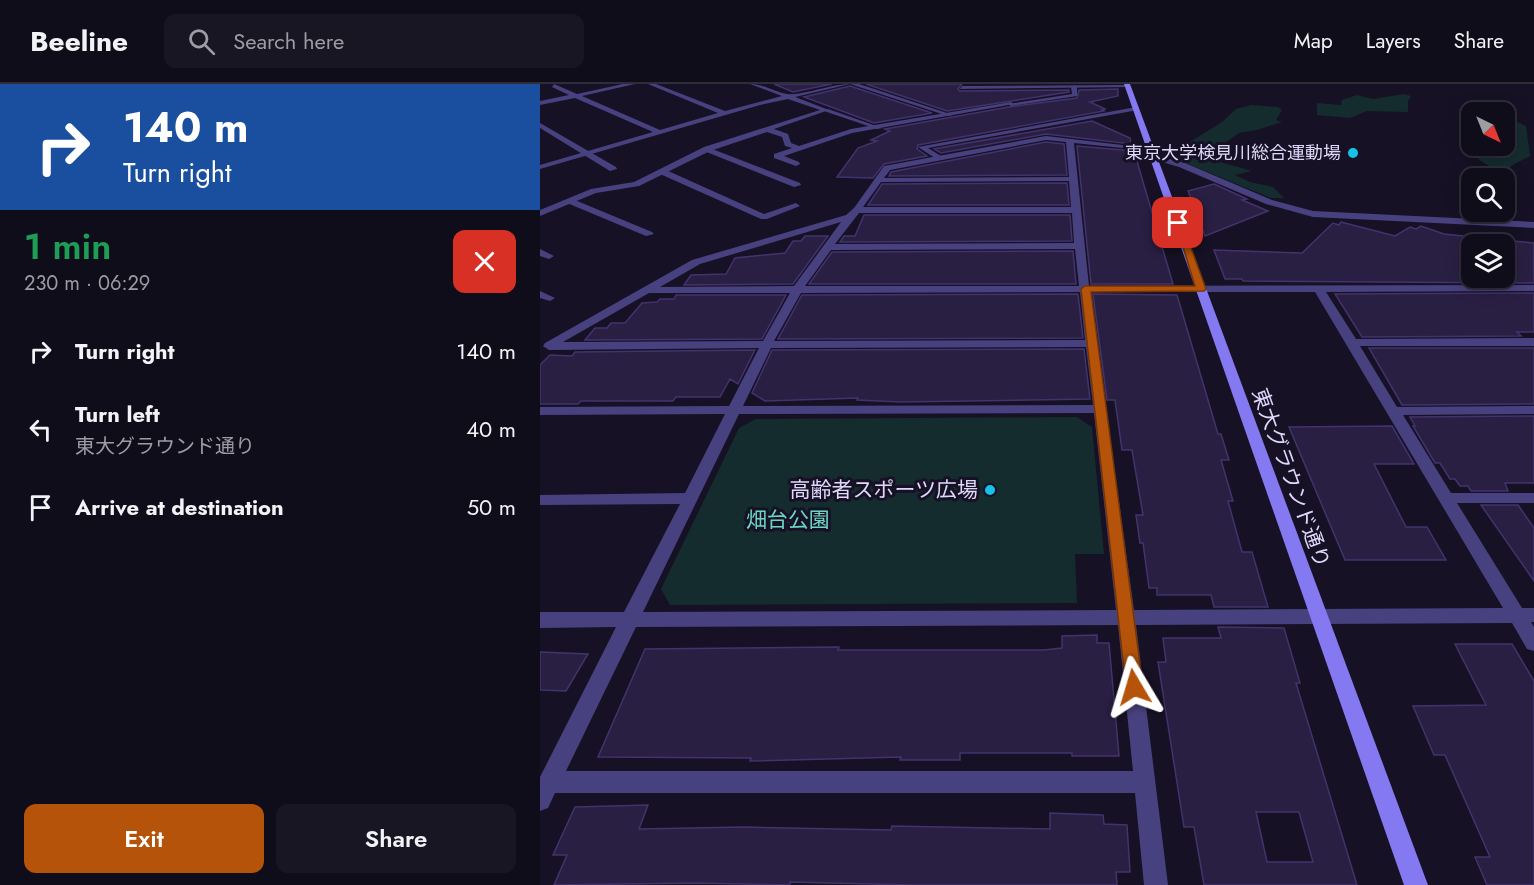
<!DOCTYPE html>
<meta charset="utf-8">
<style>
body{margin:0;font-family:Jost,"Noto Sans JP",sans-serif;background:#191624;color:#f1f3f6;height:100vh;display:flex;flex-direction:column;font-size:22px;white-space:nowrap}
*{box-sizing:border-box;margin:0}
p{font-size:20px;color:#9c9ca3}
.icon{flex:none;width:33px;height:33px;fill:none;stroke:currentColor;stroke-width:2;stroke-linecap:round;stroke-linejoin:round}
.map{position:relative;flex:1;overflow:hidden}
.panel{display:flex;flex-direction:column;background:#100d1b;width:540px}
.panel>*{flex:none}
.hud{background:#1a4fa0;color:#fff;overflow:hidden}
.needle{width:39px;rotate:137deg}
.controls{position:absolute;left:921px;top:18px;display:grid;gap:12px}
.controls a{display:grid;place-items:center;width:54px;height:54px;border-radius:12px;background:#100d1b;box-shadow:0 3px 15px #0003,0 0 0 2px #302d3a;font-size:30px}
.pin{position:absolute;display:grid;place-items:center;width:51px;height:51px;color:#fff;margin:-26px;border-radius:12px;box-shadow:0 3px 9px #0006}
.me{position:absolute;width:66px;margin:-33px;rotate:353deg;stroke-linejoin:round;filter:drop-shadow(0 0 4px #0008)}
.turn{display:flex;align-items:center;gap:21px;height:126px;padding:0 24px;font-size:27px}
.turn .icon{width:78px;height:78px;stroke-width:2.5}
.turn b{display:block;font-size:42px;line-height:51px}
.round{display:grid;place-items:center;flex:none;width:63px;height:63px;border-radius:12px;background:#191624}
.head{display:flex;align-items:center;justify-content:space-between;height:102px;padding:0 24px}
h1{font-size:36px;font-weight:600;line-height:45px;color:#1e9e55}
.action{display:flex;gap:12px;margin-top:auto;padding:12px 24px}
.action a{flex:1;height:69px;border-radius:12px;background:#b45309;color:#fff;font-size:24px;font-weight:600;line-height:69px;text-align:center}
.action a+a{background:#191624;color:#f1f3f6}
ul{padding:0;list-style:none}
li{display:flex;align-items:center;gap:18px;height:78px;padding:0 24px}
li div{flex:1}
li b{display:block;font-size:22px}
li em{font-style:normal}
header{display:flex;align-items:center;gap:36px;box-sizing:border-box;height:84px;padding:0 30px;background:#100d1b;border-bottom:2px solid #302d3a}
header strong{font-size:28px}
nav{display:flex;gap:33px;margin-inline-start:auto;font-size:21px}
.search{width:420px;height:54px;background:#191624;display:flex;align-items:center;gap:15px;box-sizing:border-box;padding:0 21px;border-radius:12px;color:#9c9ca3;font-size:22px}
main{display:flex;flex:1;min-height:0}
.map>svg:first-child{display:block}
</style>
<header>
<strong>Beeline</strong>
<div class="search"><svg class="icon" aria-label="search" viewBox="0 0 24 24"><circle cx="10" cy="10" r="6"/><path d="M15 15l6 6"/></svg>Search here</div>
<nav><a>Map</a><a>Layers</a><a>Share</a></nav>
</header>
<main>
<section class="panel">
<div class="hud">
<div class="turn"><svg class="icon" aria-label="right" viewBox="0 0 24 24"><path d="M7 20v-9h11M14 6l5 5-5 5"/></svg><div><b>140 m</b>Turn right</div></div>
</div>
<div class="head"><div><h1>1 min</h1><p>230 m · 06:29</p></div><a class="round" style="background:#d93025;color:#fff"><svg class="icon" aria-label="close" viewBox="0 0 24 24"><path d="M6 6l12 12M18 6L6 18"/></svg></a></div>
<ul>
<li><svg class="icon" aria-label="right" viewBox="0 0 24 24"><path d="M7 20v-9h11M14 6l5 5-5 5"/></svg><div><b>Turn right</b></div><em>140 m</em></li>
<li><svg class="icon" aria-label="left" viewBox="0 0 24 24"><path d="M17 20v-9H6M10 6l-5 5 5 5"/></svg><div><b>Turn left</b><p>東大グラウンド通り</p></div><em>40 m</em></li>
<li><svg class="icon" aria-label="arrive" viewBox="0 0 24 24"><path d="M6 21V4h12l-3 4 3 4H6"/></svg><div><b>Arrive at destination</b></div><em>50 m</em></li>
</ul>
<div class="action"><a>Exit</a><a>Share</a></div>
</section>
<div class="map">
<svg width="994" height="801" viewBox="0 0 994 801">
<rect width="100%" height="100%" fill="#161124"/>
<path fill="#152c2e" d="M864,10L871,12L868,17V28L827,27L810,34L777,31V19L801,21L802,16L817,11L833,15Z
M711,21L738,23L742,26L736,36L742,38L717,46L699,49L682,61L688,70L662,73L712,87L695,91L710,98L733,103L744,114H731L641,77L637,66L682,38L696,25Z
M971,35L986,42L990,72L971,82L964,94H954L955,86L938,75L942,62H964L965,36Z
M537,333L552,343L564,470H535L537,519L130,521L121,505L199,344L216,335Z"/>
<path fill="#291f43" stroke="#43336d" stroke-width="1.5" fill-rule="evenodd" d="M234,0H292L253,8Z
M326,0H422L418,5L420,7L529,6V8L407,27Z
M310,2L392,29L334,39L264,13Z
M578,5V12L550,18L565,25L562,26L564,27L378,61L377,65L387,72L344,80L333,94L297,93L318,64L337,57L331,56L350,47L345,45L469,23L537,14L539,6Z
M552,37L590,54L591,60L506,50L401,69L394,65Z
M506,58L524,60L527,91L349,92L351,88Z
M537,62L594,67L633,200H551Z
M527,99L529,121H328L342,100Z
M674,100L707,115L702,116L728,127L665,152L648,107Z
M324,131H530L532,157L300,158L304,152H315Z
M801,138L855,152L870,143L876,145L881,142L904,150L994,159V199L703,197L702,195H685L674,166L762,169L793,139L799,141ZM932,160H964V194H932Z
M265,152H288L253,200L144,201L151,191L186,190L195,174L245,169L253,157H261Z
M533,167L536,200H269L292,168Z
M994,209V248H977L981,252L822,253L795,210Z
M538,210L543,254L238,255L262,211Z
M553,210L637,211L678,350H681L689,376H681L693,417H688L702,468H712L728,523H674L671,511H617V504H609L603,459H600L596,431H603L592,366H582L575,316H567Z
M136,211H246L222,255L45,256L55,244H67L71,239H85L102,219L117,218L120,215H134Z
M829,264H994V320L862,321Z
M544,265L550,315L361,318L317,316L318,314L225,317L212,309L232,266Z
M215,266L198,300L190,295L180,313H136L133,317H41L38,320H0V281L10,271L32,272L35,268Z
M994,332V399H965L968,407H931L928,402H920L915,395H910L900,379H895L873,342H875L870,333Z
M852,342L874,380H834L866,443H887L906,476H805L749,343Z
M941,421H978L994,444V497Z
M678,543L744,544L760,599H756L817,801H664L654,743H644L618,578H626L623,554H681ZM716,728H759L773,778H727Z
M557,551V559H569L579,672H532V669H420V676H360L361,673L210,677L211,674L58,673L105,565L299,563L298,566H504L522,564V552Z
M915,560H972L994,597V801H947L935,773H950L905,671H894L873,622L946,621Z
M0,568L48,570L26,607L0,606Z
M108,721L99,745L203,743L351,746L352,742L510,745V729L563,731L564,740L587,741L590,788H576L577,801H372L250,798V801L156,799L14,801L27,771H13L35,723Z"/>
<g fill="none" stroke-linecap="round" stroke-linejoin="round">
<path fill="#48417f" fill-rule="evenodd" d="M310,0H319L413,31L408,32Z
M534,1L537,3V12L471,22L468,20L532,10L531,3Z
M596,23L598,26L388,64L401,72V76H398L378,63Z
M284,25H288L342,44L337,45L284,27Z
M0,39L76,83L77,85L70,87L0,44Z
M167,63L260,99L261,101L254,103L164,67Z
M120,86H126L224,130L256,119L260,122L227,135H221L120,90Z
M30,114L112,148L114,150L106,152L27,119L26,117Z
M0,165L14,172L9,175L0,172Z"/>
<path fill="#48417f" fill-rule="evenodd" d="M14,0L37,10L83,0H95L42,12L120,46L178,29L108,0H116L185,27L242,12L210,0C224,0 234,8 247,10C262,12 291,0 310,0L255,13L289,26L234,45L248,50L251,59L259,62L311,45L471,18L474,20L312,49L244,72L259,78L260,80L256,82L234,74V70L252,64L245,62L242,53L227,48L170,67L99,102L56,109L0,132V126L51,105L94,98L164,63L280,26L248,15L220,21L0,85V81L113,48L35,14L0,21V17L29,11L12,3Z
M422,2L588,1L591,3L420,5Z
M506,52L616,65L612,67L534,59L549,202L994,201V207L786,208L816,255L994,254V262H820L857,323L994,322V330L863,331L911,409H994V419H917L982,524H994V538H991L994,543V567L987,565L972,539L596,541L628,801H604L595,709H15L8,724L0,727V693L76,543L0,544V528H84L140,420L0,421V411L145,409L185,330L0,331V323L189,322L219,264L9,266L3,262L5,259L152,176L306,131L314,124L344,82ZM506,56L526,58L529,93L344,94L350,86ZM529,97L531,123H323L341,98ZM319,129H532L534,159L295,160ZM301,138L254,202L120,203L160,180ZM535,165L539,202H265L291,166ZM540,208L545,256L234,257L261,209ZM550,208H775L963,524L594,526ZM109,209H250L223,257L23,258ZM546,263L553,321L203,322L231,264ZM554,329L576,526L103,528L199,330ZM578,541L593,687H26L96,543Z
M615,71L645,79L732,116L773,127L994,138V144L773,133L726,120L639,83L612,75L611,73Z
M0,207L15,214L10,217L0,214Z"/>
<path fill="#8579f2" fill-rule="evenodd" d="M584,0H590L888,801H864Z"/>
</g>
<path fill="#b45309" stroke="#753606" stroke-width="1.5" d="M635,137L642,139L666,205L664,207L551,208L603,603L601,609L594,611L588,609L586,603L541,205L545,202H655Z"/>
<g fill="#17c2e8" stroke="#161124" stroke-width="2">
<circle cx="813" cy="69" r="6"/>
<circle cx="450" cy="406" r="6"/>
</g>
<g text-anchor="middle" stroke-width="6" stroke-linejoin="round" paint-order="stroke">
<g font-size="18" fill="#dfd8fb" stroke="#161124" text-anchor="end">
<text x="801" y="75">東京大学検見川総合運動場</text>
</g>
<g font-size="21" fill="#dfd8fb" stroke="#161124">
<text transform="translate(751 394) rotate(70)" y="7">東大グラウンド通り</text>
</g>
<g font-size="21" fill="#dfd8fb" stroke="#161124" text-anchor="end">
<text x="438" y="413">高齢者スポーツ広場</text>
</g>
<g font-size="21" fill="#6bd5c3" stroke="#161124">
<text x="248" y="443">畑台公園</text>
</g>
</g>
</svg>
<div class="controls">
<a><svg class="needle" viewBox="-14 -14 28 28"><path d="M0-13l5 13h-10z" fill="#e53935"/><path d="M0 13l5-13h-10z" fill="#9c9ca3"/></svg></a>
<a><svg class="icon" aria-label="search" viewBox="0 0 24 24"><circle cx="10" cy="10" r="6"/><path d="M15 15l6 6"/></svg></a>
<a><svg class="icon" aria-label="layers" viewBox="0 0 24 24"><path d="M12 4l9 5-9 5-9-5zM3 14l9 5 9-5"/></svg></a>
</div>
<div class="pin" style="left:638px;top:139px;background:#d93025"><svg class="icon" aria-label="arrive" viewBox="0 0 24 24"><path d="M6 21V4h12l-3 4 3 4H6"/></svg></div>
<svg class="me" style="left:594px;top:603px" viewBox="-20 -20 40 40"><path d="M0-17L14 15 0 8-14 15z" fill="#b45309" stroke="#fff" stroke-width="4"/></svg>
</div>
</main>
